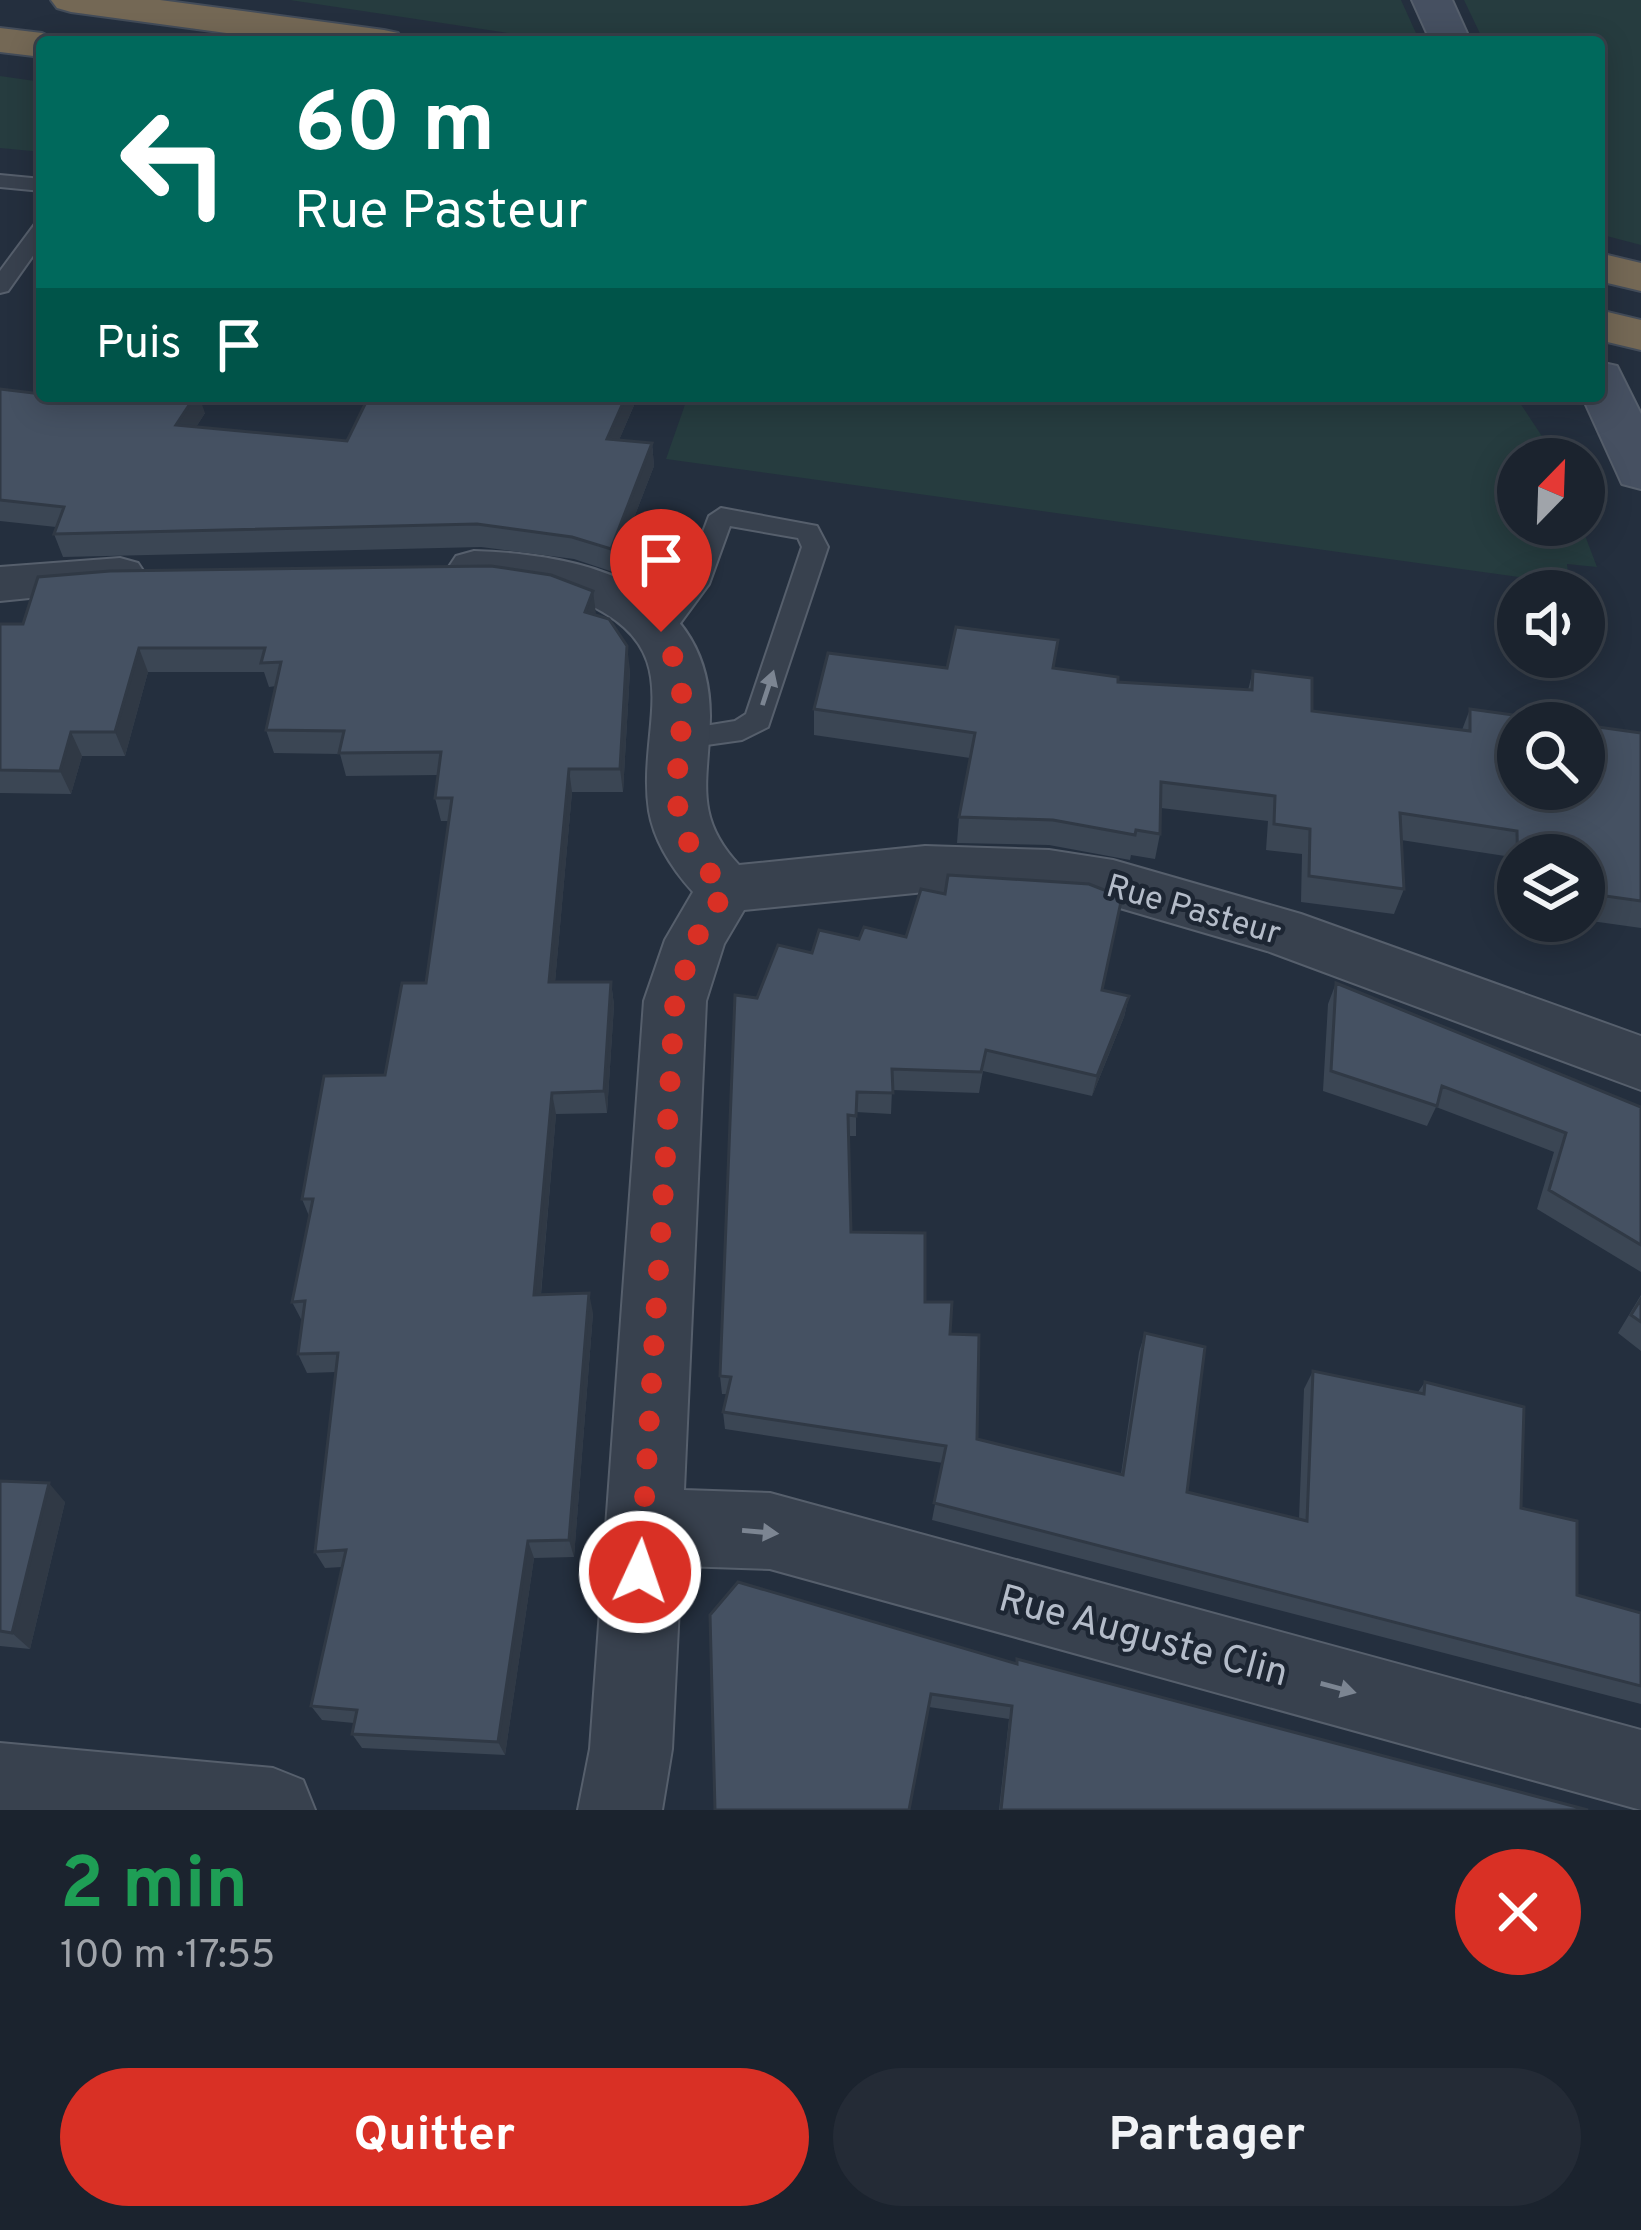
<!DOCTYPE html>
<html lang="fr">
<meta charset="utf-8">
<style>
body{margin:0;font-family:Overpass,sans-serif;background:#242b36;color:#f1f3f6;height:100vh;display:flex;flex-direction:column;font-size:45px;white-space:nowrap}
*{box-sizing:border-box;margin:0}
p{font-size:39px;color:#a0a4aa}
.icon{flex:none;width:66px;height:66px;fill:none;stroke:currentColor;stroke-width:2;stroke-linecap:round;stroke-linejoin:round}
.map{position:relative;height:1810px;overflow:hidden}
.panel{display:flex;flex-direction:column;background:#1b232e;flex:1}
.panel>*{flex:none}
.top-card{position:absolute;left:36px;top:36px;width:1569px;height:366px;border-radius:12px;box-shadow:0 6px 30px #0003,0 0 0 3px #39404a;background:#00695c;color:#fff;overflow:hidden}
.needle{width:78px;rotate:23deg}
.fabs{position:absolute;left:1497px;top:438px;display:grid;gap:24px}
.fabs a{display:grid;place-items:center;width:108px;height:108px;border-radius:50%;background:#1b232e;box-shadow:0 6px 30px #0003,0 0 0 3px #39404a;font-size:60px}
.pin{position:absolute;display:grid;place-items:center;width:102px;height:102px;color:#fff;margin:-123px -51px;border-radius:50% 50% 50% 0;rotate:-45deg;box-shadow:0 0 12px #0007}
.pin .icon{rotate:45deg}
.me{position:absolute;width:132px;margin:-66px;rotate:3deg;stroke-linejoin:round;filter:drop-shadow(0 0 9px #0008)}
.turn{display:flex;align-items:center;gap:42px;height:252px;padding:0 60px;font-size:54px}
.turn .icon{width:156px;height:156px;stroke-width:2.5}
.turn b{display:block;font-size:84px;line-height:102px}
.then{display:flex;align-items:center;height:114px;padding:0 60px;background:#0003;gap:24px;font-size:45px}
.round{display:grid;place-items:center;flex:none;width:126px;height:126px;border-radius:63px;background:#242b36}
.overview{display:flex;align-items:center;justify-content:space-between;height:204px;padding:0 60px}
h1{font-size:72px;font-weight:700;line-height:90px;color:#1e9e55}
.cta{display:flex;gap:24px;margin-top:auto;padding:24px 60px}
.cta a{flex:1;height:138px;border-radius:72px;background:#d93025;color:#fff;font-size:48px;font-weight:700;line-height:138px;text-align:center}
.cta a+a{background:#242b36;color:#f1f3f6}
.map>svg:first-child{display:block}
</style>
<div class="map">
<svg width="1641" height="1810" viewBox="0 0 1641 1810">
<rect width="100%" height="100%" fill="#242f3e"/>
<path fill="#263c3f" d="M290,0H1401L1420,42H567Z
M1464,0H1641V245L1599,234V42H1484Z
M0,76L42,82V152L0,148Z
M688,396H1522L1520,403L1557,459H1518V525H1581L1597,567L1567,564L1569,584L666,459Z"/>
<g fill="none" stroke-linecap="round" stroke-linejoin="round">
<defs>
<path id="lane" d="M0,175L42,179V191L0,187Z
M42,222V243L8,291L0,293V271L35,224Z
M721,508L817,526L828,547L768,727L742,740L678,749L668,746L664,739L668,732L735,721L746,714L802,547L798,538L730,526L709,584L670,637H652L648,631L684,582L709,516Z"/>
<path id="street" d="M474,551C582,554 711,584 710,717C709,779 692,815 739,865L925,846L1049,850L1113,860L1301,914L1641,1036V1090L1267,951L1113,906L1049,896L925,892L744,910L724,944L706,1001L684,1490L770,1493L1641,1730V1810L770,1569L681,1566L672,1749L662,1810H578L590,1749L644,1001L665,940L693,892C673,870 654,841 649,811C636,725 693,650 583,602C542,584 498,591 456,580L448,568L456,556Z
M120,558L138,563L146,575L138,587L0,601V567Z
M0,1743L273,1768L303,1780L315,1810H0Z"/>
<path id="secondary" d="M1412,0H1452L1471,42H1431Z
M1599,362L1617,366L1641,414V489L1622,484L1582,396H1599Z"/>
<path id="highway" d="M51,0H160L384,30L398,33L404,42H293L71,12L57,8Z
M0,28L42,33L60,42H42V57L0,52Z
M1599,253L1641,263V291L1599,281Z
M1599,310L1641,320V350L1599,340Z"/>
</defs>
<use href="#lane" stroke="#565f6c" stroke-width="4"/>
<use href="#street" stroke="#565f6c" stroke-width="4"/>
<use href="#secondary" stroke="#565f6c" stroke-width="4"/>
<use href="#highway" stroke="#434c59" stroke-width="4"/>
<use href="#lane" fill="#38414e" fill-rule="evenodd"/>
<use href="#street" fill="#38414e" fill-rule="evenodd"/>
<use href="#secondary" fill="#465061" fill-rule="evenodd"/>
<use href="#highway" fill="#746855" fill-rule="evenodd"/>
</g>
<path fill="#3b4654" d="M0,389L205,413L196,427L347,441L369,396H638L619,440L652,443L654,466L613,572L574,559L481,547L63,557L54,534L56,527L0,521Z
M596,615L630,670L623,792H572L555,982H611L614,1005L607,1113L556,1114L541,1295L593,1313L574,1557L534,1558L505,1755L362,1748L352,1734L354,1723L322,1720L311,1706L342,1567L325,1568L315,1552L336,1372L307,1373L298,1354L302,1321L292,1302L309,1216L302,1199L385,1075L426,983L448,821H441L435,798L438,775L346,776L340,754L274,753L266,730L276,686L269,687L264,672H148L125,756H82L71,794L0,793V624Z
M947,668H1054L1118,682L1248,690L1253,671L1312,711L1462,730L1470,709L1641,733V928L1584,920V855H1518V910L1506,909L1505,856L1401,840L1404,889L1394,914L1301,902L1302,854L1266,850L1268,821L1161,808L1160,834L1155,859L1131,855L1130,860L1049,845L957,843L959,817L970,758L814,735V709Z
M812,953L1102,990L1129,996L1124,1017L1092,1096L983,1071L979,1093L892,1090L891,1114L856,1112V1136H849L851,1232L925,1302L950,1334L977,1439L1121,1474L1139,1352L1145,1333L1187,1492L1299,1519L1304,1389L1313,1371L1418,1392L1425,1382L1521,1508L1577,1595L1641,1613V1704L932,1520L943,1463L725,1429L723,1412L727,1394H722L720,1376L757,998Z
M1336,983L1641,1107V1272L1537,1209L1554,1152L1436,1107L1427,1126L1323,1091L1328,1004Z
M1641,1295V1351L1618,1333Z
M0,1481L65,1502L30,1649L0,1646Z
M710,1615L1016,1664L1588,1810H999L1009,1719L929,1707Z"/>
<path fill="#303945" d="M195,396H199L205,413L183,448L176,425Z
M626,396H638L610,461L607,439Z
M652,443L654,466L613,572L611,549Z
M593,591L596,614L585,612Z
M627,646L630,670L623,792L620,769Z
M139,648L148,672L125,756L115,732Z
M71,732L82,756L71,794L60,771Z
M569,769L572,792L553,1005L549,982Z
M611,982L614,1005L607,1113L604,1091Z
M1129,996L1124,1017L1092,1096L1097,1076Z
M552,1093L556,1114L539,1315L534,1295Z
M589,1293L593,1313L574,1557L569,1540Z
M49,1483L65,1502L30,1649L12,1633Z
M528,1541L534,1558L505,1755L498,1742Z"/>
<path fill="#455162" stroke="#303945" stroke-width="3" d="M0,389L42,394V396H63L101,400L104,396H195L176,425L347,441L369,396H626L607,439L652,443L611,549L572,537L477,524L54,534L64,507L0,500Z
M491,566L551,575L593,591L585,612L609,619L627,646L620,769H569L549,982H611L604,1091L552,1093L534,1295L589,1293L569,1540L528,1541L498,1742L352,1734L357,1710L311,1706L346,1550L315,1552L338,1353L298,1354L305,1301L292,1302L313,1199H302L324,1076L385,1075L402,983H426L452,798H435L441,752L339,753L344,731L266,730L281,662L261,663L265,648H139L115,732H71L60,771L0,770V624H23L38,577L110,571Z
M956,627L1058,640L1053,668L1118,677V682L1252,690L1253,671L1312,678V711L1470,731V709L1570,723H1518V789H1584V725L1641,733V901L1584,893V855H1518V882L1517,831L1400,813L1404,889L1309,876L1310,829L1274,824L1275,796L1161,782L1160,834L1136,830L1135,835L1053,820L959,817L975,733L814,709L828,653L947,668Z
M948,875L1089,884L1122,897L1102,990L1129,996L1097,1076L986,1050L981,1072L892,1069L893,1093L857,1092L856,1116L848,1115L851,1232L925,1233V1302H952L950,1334L979,1335L977,1439L1123,1475L1145,1333L1205,1347L1187,1492L1307,1521L1313,1371L1424,1394L1425,1382L1524,1407L1521,1508L1577,1521V1595L1641,1613V1686L934,1503L946,1446L723,1412L731,1377L720,1376L735,995L757,998L778,945L812,953L819,930L859,939L864,927L906,937L921,889L945,894Z
M1336,983L1641,1107V1245L1549,1190L1566,1133L1442,1086L1437,1106L1331,1071Z
M1641,1299V1322L1631,1315Z
M0,1481L49,1483L12,1633L0,1631Z
M738,1582L1017,1664V1659L1588,1810H1001L1012,1706L931,1694L909,1810H715L710,1615Z"/>
<defs><path id="oneway-solid" d="M-6-.8H1V-3.2L6.5 0L1 3.2V.8H-6Z" transform="scale(3)"/></defs>
<g fill="#7c8592">
<use href="#oneway-solid" transform="translate(768 688) rotate(-72)"/>
<use href="#oneway-solid" transform="translate(760 1532) rotate(5)"/>
<use href="#oneway-solid" transform="translate(1338 1688) rotate(15)"/>
</g>
<g fill="none" stroke-linecap="round" stroke-linejoin="round">
<path stroke="#d93025" stroke-width="21" stroke-dasharray="0 37.8" d="M640,1572L675,1000L695,940L726,889C648,817 688,771 681,685C679,667 669,648 661,632"/>
</g>
<g text-anchor="middle" stroke-width="9" stroke-linejoin="round" paint-order="stroke">
<g font-size="33" fill="#b4bcc9" stroke="#1d2633">
<text transform="translate(1194 908) rotate(16)" y="12">Rue Pasteur</text>
</g>
<g font-size="39" fill="#b4bcc9" stroke="#1d2633">
<text transform="translate(1144 1634) rotate(15)" y="14">Rue Auguste Clin</text>
</g>
</g>
</svg>
<div class="fabs">
<a><svg class="needle" viewBox="-14 -14 28 28"><path d="M0-13l5 13h-10z" fill="#e53935"/><path d="M0 13l5-13h-10z" fill="#a0a4aa"/></svg></a>
<a><svg class="icon" aria-label="sound" viewBox="0 0 24 24"><path d="M4 9h4l5-4v14l-5-4H4zM17 9q2 3 0 6"/></svg></a>
<a><svg class="icon" aria-label="search" viewBox="0 0 24 24"><circle cx="10" cy="10" r="6"/><path d="M15 15l6 6"/></svg></a>
<a><svg class="icon" aria-label="layers" viewBox="0 0 24 24"><path d="M12 4l9 5-9 5-9-5zM3 14l9 5 9-5"/></svg></a>
</div>
<div class="pin" style="left:661px;top:632px;background:#d93025"><svg class="icon" aria-label="arrive" viewBox="0 0 24 24"><path d="M6 21V4h12l-3 4 3 4H6"/></svg></div>
<svg class="me" style="left:640px;top:1572px" viewBox="-20 -20 40 40"><circle r="17" fill="#d93025" stroke="#fff" stroke-width="3"/><path d="M0-11L8 9 0 5-8 9z" fill="#fff"/></svg>
<div class="top-card">
<div class="turn"><svg class="icon" aria-label="left" viewBox="0 0 24 24"><path d="M17 20v-9H6M10 6l-5 5 5 5"/></svg><div><b>60 m</b>Rue Pasteur</div></div>
<div class="then">Puis<svg class="icon" aria-label="arrive" viewBox="0 0 24 24"><path d="M6 21V4h12l-3 4 3 4H6"/></svg></div>
</div>
</div>
<section class="panel">
<div class="overview"><div><h1>2 min</h1><p>100 m · 17:55</p></div><a class="round" style="background:#d93025;color:#fff"><svg class="icon" aria-label="close" viewBox="0 0 24 24"><path d="M6 6l12 12M18 6L6 18"/></svg></a></div>
<div class="cta"><a>Quitter</a><a>Partager</a></div>
</section>
